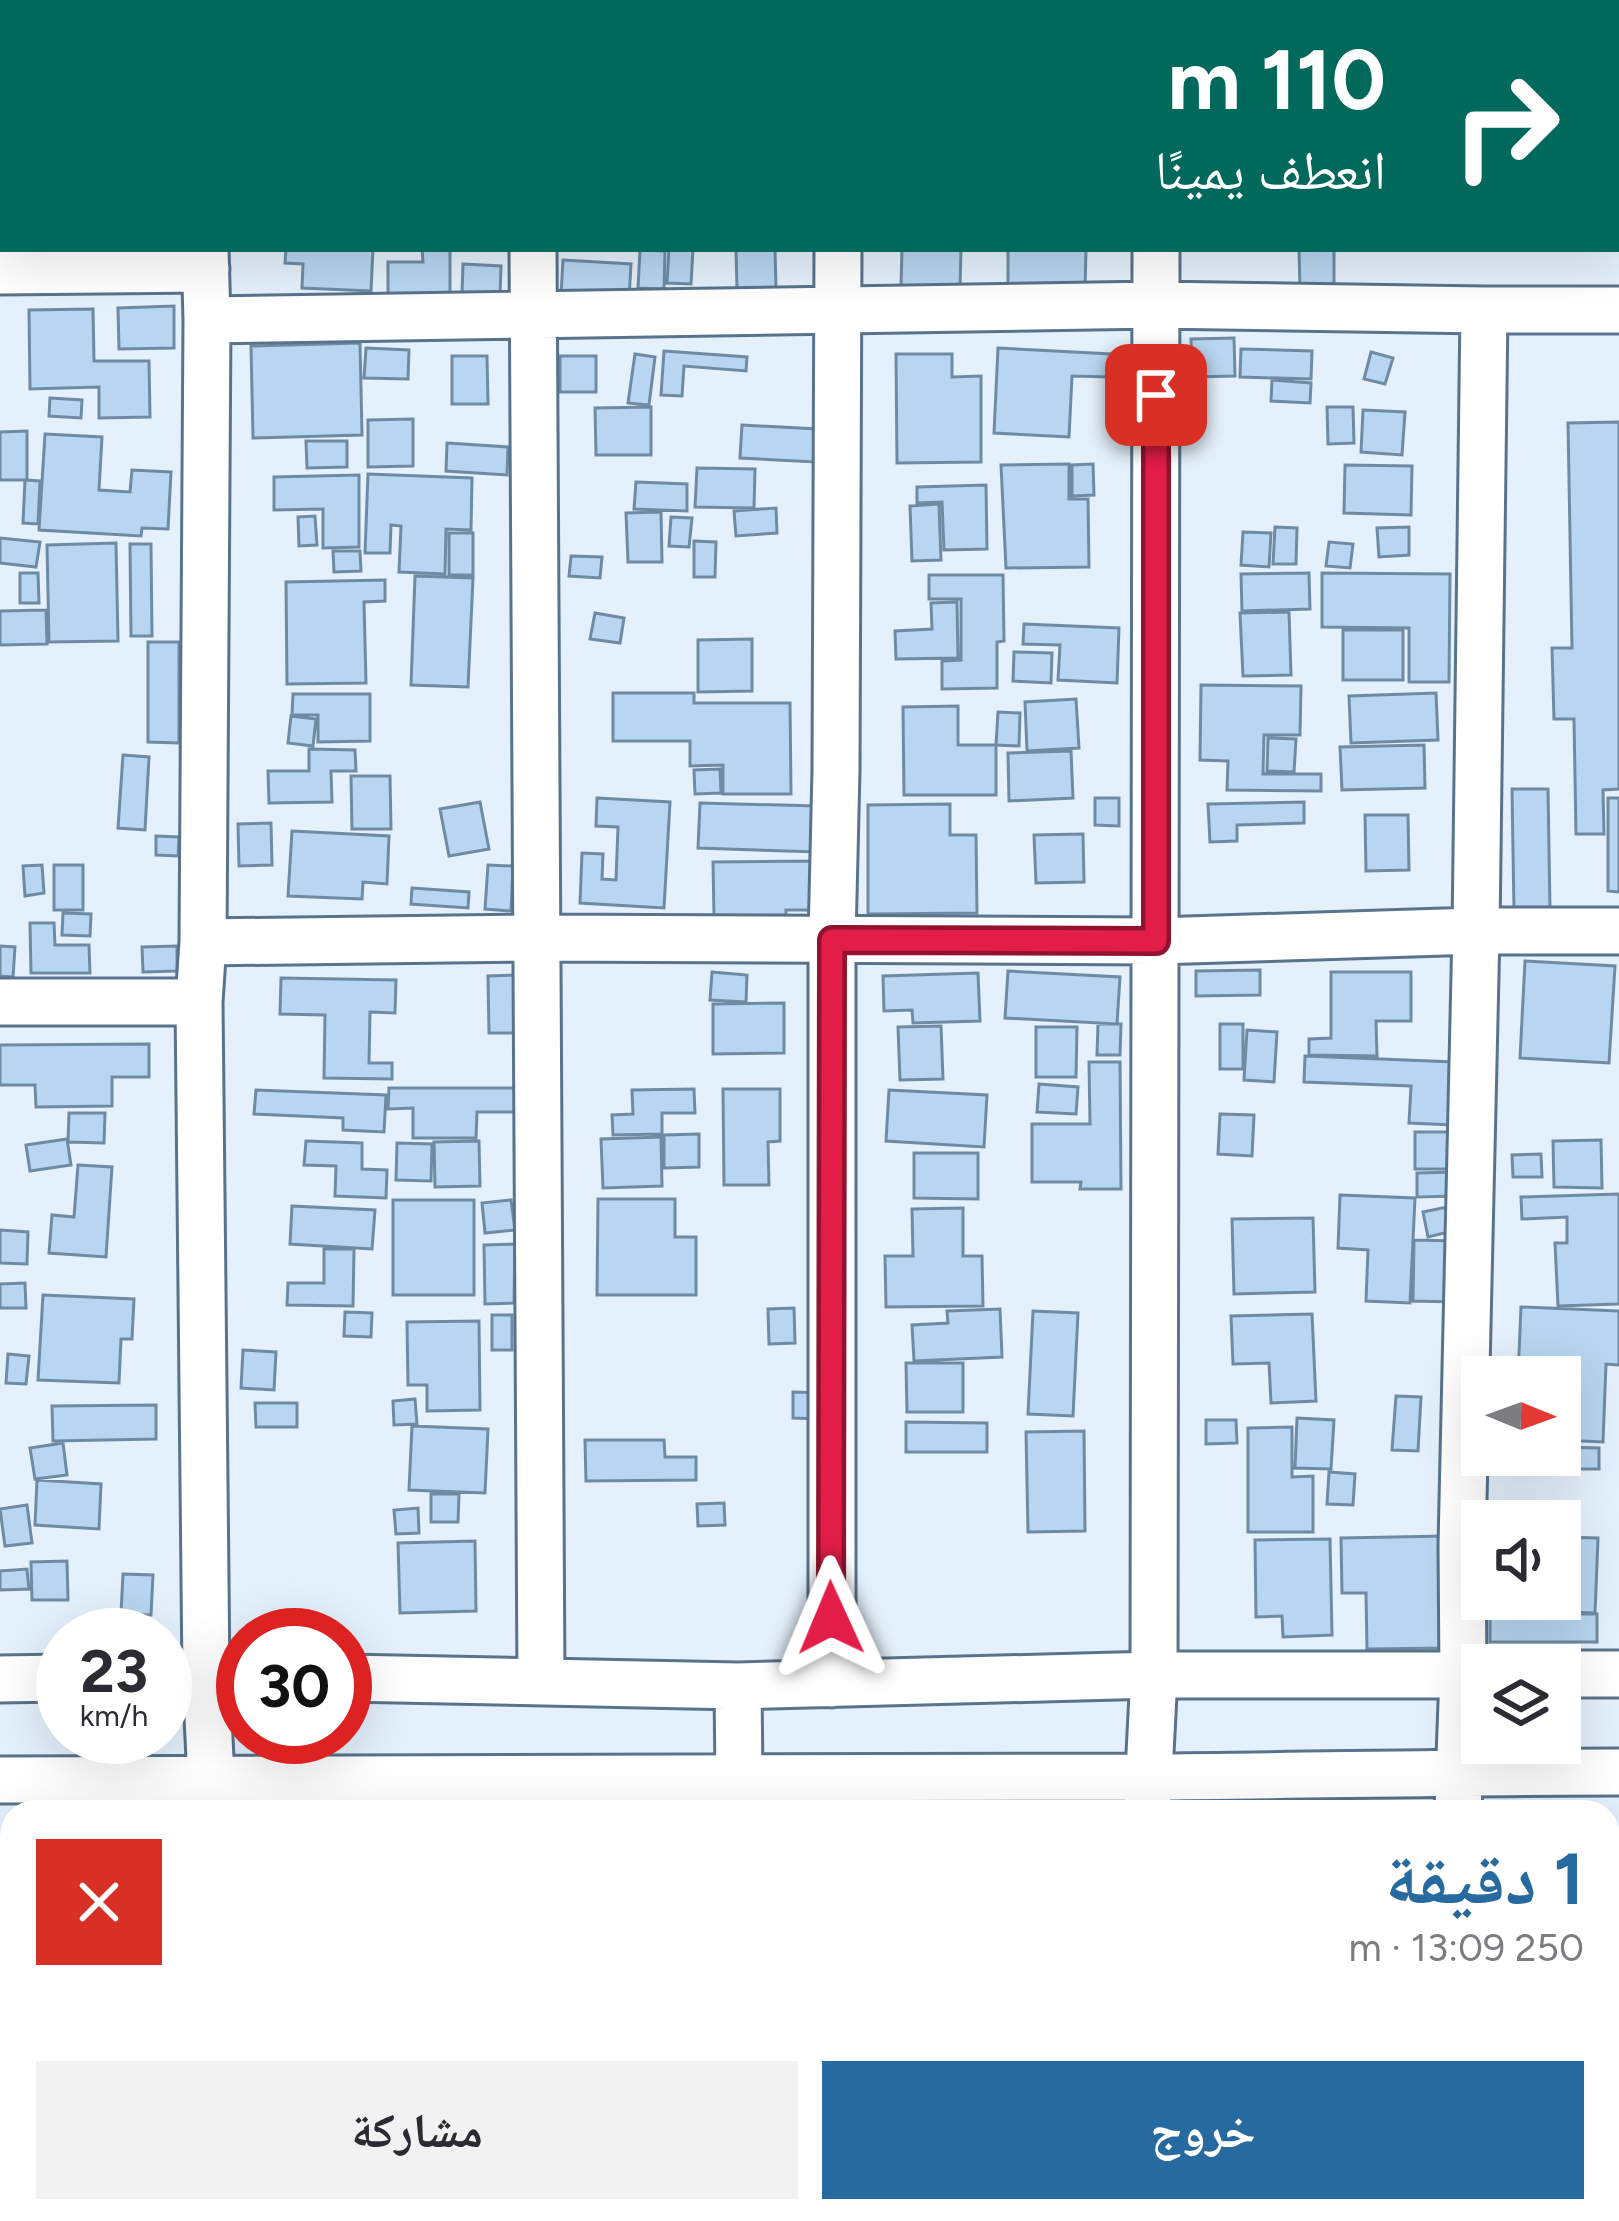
<!DOCTYPE html>
<html lang="ar">
<meta charset="utf-8">
<style>
body{margin:0;font-family:Figtree,"Noto Naskh Arabic",sans-serif;background:#f2f2f3;color:#2b2b33;direction:rtl;height:100vh;display:flex;flex-direction:column;font-size:45px;white-space:nowrap}
*{box-sizing:border-box;margin:0}
p{font-size:39px;color:#7c7c81}
.icon{flex:none;width:66px;height:66px;fill:none;stroke:currentColor;stroke-width:2;stroke-linecap:round;stroke-linejoin:round}
.map{position:relative;flex:1;overflow:hidden;direction:ltr}
.drawer{position:absolute;left:0px;top:1800px;width:1620px;height:423px;display:flex;flex-direction:column;background:#fff;border-radius:36px 36px 0 0;box-shadow:0 12px 48px #0002;direction:rtl}
.drawer>*{flex:none}
.guide{position:absolute;left:0px;top:0px;width:1620px;height:252px;box-shadow:0 12px 48px #0002;direction:rtl;background:#00695c;color:#fff;overflow:hidden}
.needle{width:78px;rotate:91deg}
.controls{position:absolute;left:1461px;top:1356px;display:grid;gap:24px}
.controls a{display:grid;place-items:center;width:120px;height:120px;border-radius:0px;background:#fff;box-shadow:0 12px 48px #0002;font-size:60px}
.speed{position:absolute;left:36px;top:1608px;display:flex;gap:24px;font-size:60px;font-weight:700;text-align:center}
.speed>*{display:grid;place-content:center;width:156px;height:156px;border-radius:50%;background:#fff;box-shadow:0 12px 48px #0002;line-height:1}
.speed small{font-size:30px;font-weight:400}
.speed .limit{border:18px solid #d22;background:#fff;color:#111}
.pin{position:absolute;display:grid;place-items:center;width:102px;height:102px;color:#fff;margin:-51px;border-radius:24px;box-shadow:0 6px 18px #0006}
.me{position:absolute;width:132px;margin:-66px;rotate:359deg;stroke-linejoin:round;filter:drop-shadow(0 0 9px #0008)}
.turn{display:flex;align-items:center;gap:42px;height:252px;padding:0 36px;font-size:54px}
.turn .icon{width:156px;height:156px;stroke-width:2.5}
.turn b{display:block;font-size:84px;line-height:102px}
.round{display:grid;place-items:center;flex:none;width:126px;height:126px;border-radius:0px;background:#f2f2f3}
.overview{display:flex;align-items:center;justify-content:space-between;height:204px;padding:0 36px}
h1{font-size:72px;font-weight:700;line-height:90px;color:#266a9f}
.action{display:flex;gap:24px;margin-top:auto;padding:24px 36px}
.action a{flex:1;height:138px;border-radius:0px;background:#266a9f;color:#fff;font-size:48px;font-weight:700;line-height:138px;text-align:center}
.action a+a{background:#f2f2f3;color:#2b2b33}
.map>svg:first-child{display:block}
</style>
<div class="map">
<svg width="1619" height="2221" viewBox="0 0 1619 2221">
<rect width="100%" height="100%" fill="#e4f0fb"/>
<path fill="#b8d6f1" stroke="#6f8ba4" stroke-width="3" d="M286,249H373L371,291L302,288L303,264L285,263Z
M422,249H450V294H388V262H423Z
M669,249H693L691,284L667,283Z
M736,249H775L776,289H737Z
M902,249H961L960,289L901,287Z
M1008,249H1086L1085,291L1008,290Z
M1299,249H1334V288L1300,289Z
M640,250L665,251L664,289L638,288Z
M563,260L631,264L629,299L561,295Z
M463,264L501,266L500,295L462,294Z
M174,306V348L119,349L118,308Z
M93,309L94,361H149L150,417L99,418V387L30,389L29,310Z
M1234,338L1235,376L1192,377L1191,339Z
M360,343L362,435L253,438L251,346Z
M366,348L409,350L408,379L364,378Z
M998,348L1111,354L1110,377L1072,376L1069,437L994,433Z
M1241,349L1312,351L1311,379L1240,377Z
M664,351L747,357L746,371L684,366L682,396L661,395Z
M1371,352L1393,358L1385,384L1364,379Z
M635,354L655,357L649,405L628,403Z
M896,354H952V377L981,376V462L897,463Z
M452,356H487L488,404H452Z
M560,356H596V392H560Z
M1272,380L1311,383L1310,403L1271,401Z
M50,398L82,400L81,418L49,416Z
M651,407V455H596L595,408Z
M1327,407H1353L1354,443L1328,444Z
M1363,410L1405,412L1402,455L1361,452Z
M413,419V466L368,467V420Z
M1619,422V789L1603,790L1604,834H1576L1574,719H1554L1552,648H1572L1568,423Z
M742,425L817,429L815,462L740,458Z
M27,431V480H0V432Z
M45,434L102,437L99,490L130,492L132,470L171,472L168,529L142,528L141,536L39,530Z
M306,441H347V467L307,468Z
M447,443L508,447L507,475L446,471Z
M1069,464V499H1088L1089,567L1006,568L1001,465Z
M1093,464L1094,495L1072,496V465Z
M1345,465L1412,466L1411,515L1344,513Z
M697,468L755,469L754,508L695,507Z
M368,474L472,478L471,530L446,529L445,574L399,572L401,526L391,525L390,553H365Z
M359,475V547L323,548V509L274,510V477Z
M25,480L40,481L38,524L23,523Z
M636,482L687,484V511L634,509Z
M986,485L987,549L944,550L942,502L917,503V487Z
M939,504L941,560L912,561L910,506Z
M776,508L777,533L736,536L734,511Z
M661,512L662,562H628L626,513Z
M315,516L317,545L299,546L298,517Z
M671,517L692,518L689,547L669,546Z
M1275,527L1297,528L1296,564H1273Z
M1409,527V555L1379,557L1377,528Z
M1243,532L1271,533L1269,567L1241,565Z
M449,533H473V575H449Z
M0,538L40,542L36,567L0,563Z
M694,541L716,542L715,577H694Z
M1329,542L1353,544L1350,568L1326,566Z
M116,543L118,641L49,642L47,545Z
M130,544H151L152,636H131Z
M333,551H360L361,571L334,572Z
M571,556L602,557L600,578L569,576Z
M20,573H38L39,603H20Z
M1309,573L1310,609L1242,611L1241,574Z
M1322,573L1450,574L1449,682H1409V628L1322,627Z
M929,575H1003L1004,641L997,642V688L942,689V661L961,660V599H929Z
M415,576L473,578L468,687L411,685Z
M385,580V601L364,602L366,683L287,684L286,582Z
M957,602L958,658L896,659L895,631L932,629L931,603Z
M46,610L47,644L0,645V611Z
M1289,612L1291,675L1243,676L1240,613Z
M595,613L624,618L620,643L590,639Z
M1024,624L1119,628L1117,683L1058,680L1060,645L1023,644Z
M1343,630H1403V680H1343Z
M752,639V691L698,692V640Z
M148,642H179V743L148,742Z
M1014,652L1052,653L1051,683L1013,681Z
M1201,685L1301,686L1300,735H1264L1263,774H1321V791L1227,790L1228,761L1200,760Z
M613,693H694V703H790L791,794H723V765L690,766V741H613Z
M1436,693L1438,740L1351,743L1349,696Z
M293,694H370V741L318,742V715H292Z
M1076,699L1079,748L1027,751L1025,702Z
M958,706V745H996V795H904L903,707Z
M998,712L1020,713L1019,746L996,745Z
M291,716L316,719L313,746L288,743Z
M1268,738L1296,739L1294,772L1267,771Z
M1424,745L1425,788L1342,790L1340,747Z
M309,749L355,750L356,771H331L332,802L269,803L268,771H309Z
M1071,751L1073,798L1009,801L1008,753Z
M123,755L149,757L145,830L118,828Z
M720,769L721,793L695,794L694,770Z
M351,776H390L391,829H352Z
M1512,789H1548L1550,910L1514,911Z
M597,798L670,802L664,908L580,903L582,853L603,854L602,879L616,880L618,827L596,826Z
M1095,798H1119V826L1095,825Z
M1608,798H1619V892L1608,891Z
M480,802L489,849L449,856L440,809Z
M1304,802V823L1237,825V841L1210,842L1208,804Z
M700,803L818,806L817,852L698,848Z
M950,804V835H976L977,913L868,914V805Z
M1365,815H1408L1409,870L1366,871Z
M271,823L272,865L239,866L238,824Z
M292,831L389,836L387,884L363,882L362,899L288,896Z
M1083,834L1084,882L1036,883L1034,835Z
M156,836L179,837L178,856L156,855Z
M816,861L817,910H786V915L714,917L713,862Z
M42,865L44,893L25,896L23,866Z
M54,865H83V910H54Z
M488,865L513,866L511,911L485,909Z
M412,888L469,892L468,908L411,904Z
M63,913L91,914L90,936L62,935Z
M30,923H54L55,945H89L90,973H31Z
M0,946L15,947L13,977L0,976Z
M177,946V971L143,972L142,947Z
M1525,961L1615,966L1609,1063L1520,1058Z
M1260,970V995L1196,996V971Z
M1008,971L1120,977L1117,1024L1005,1018Z
M712,972L747,975L746,1002L710,1000Z
M1331,972H1411V1021H1376L1377,1056L1309,1055V1039L1331,1038Z
M978,973L980,1021L913,1023L912,1010L884,1011L883,976Z
M517,975L518,1033H489L488,976Z
M281,978L396,980L395,1013L370,1012L369,1063H392V1079L324,1078L325,1015L280,1014Z
M784,1003V1053L713,1054V1004Z
M1098,1024H1121L1120,1055H1097Z
M1220,1024H1243V1069H1220Z
M941,1026L943,1079L900,1080L898,1027Z
M1036,1027H1077L1076,1077H1036Z
M1247,1030L1277,1032L1274,1082L1244,1080Z
M149,1044V1077H112V1106L36,1107L35,1085H0V1045Z
M1305,1056L1455,1062L1452,1125L1409,1123L1411,1086L1304,1082Z
M1089,1062H1120L1121,1189H1080L1081,1182H1032V1124H1090Z
M1039,1084L1078,1087L1076,1114L1037,1112Z
M389,1088H515L516,1112H477L476,1138H413V1108L388,1109Z
M694,1089L695,1113H662V1134L613,1135L612,1115L633,1114L632,1090Z
M723,1089H780V1141L768,1142L769,1185H724Z
M256,1090L386,1095L384,1132L343,1130V1118L254,1114Z
M889,1090L987,1095L984,1147L886,1141Z
M69,1113H105L104,1143L68,1142Z
M1220,1114L1254,1115L1252,1156L1218,1154Z
M1415,1132H1455L1456,1169H1415Z
M699,1134V1167L664,1168V1135Z
M661,1137L662,1186L603,1188L601,1139Z
M67,1139L71,1165L30,1171L26,1145Z
M1601,1140L1602,1188L1554,1187L1553,1141Z
M306,1141L362,1143V1169L387,1170L386,1198L335,1196L336,1166L304,1165Z
M479,1141L480,1186L435,1187L434,1142Z
M397,1143L432,1144L431,1181L396,1180Z
M914,1153H978V1199L914,1198Z
M1541,1154L1542,1177H1513L1512,1155Z
M78,1165L112,1167L106,1257L49,1253L52,1215L74,1217Z
M1455,1172L1456,1196L1417,1197V1173Z
M1619,1194V1304L1558,1306L1555,1243H1567V1217L1522,1219L1521,1197Z
M1340,1195L1415,1198L1410,1303L1366,1301L1368,1250L1338,1248Z
M598,1199H675V1237H696V1295H597Z
M393,1200H474V1295H393Z
M511,1200L515,1230L485,1233L482,1203Z
M292,1206L375,1210L372,1249L290,1244Z
M1452,1206L1457,1230L1428,1237L1423,1212Z
M963,1208V1256H982L983,1306L886,1307L885,1256H913L912,1209Z
M1313,1218L1315,1292L1234,1294L1232,1219Z
M0,1230L28,1232L27,1264L0,1263Z
M1414,1240L1456,1241L1455,1302L1413,1301Z
M515,1244L514,1303L485,1304L484,1245Z
M324,1249H354L353,1306L287,1305L288,1283H324Z
M25,1283L26,1308H0V1284Z
M43,1295L134,1299L132,1339H121L119,1383L38,1380Z
M1521,1307L1619,1311V1365L1606,1364L1603,1442L1560,1440V1377H1518Z
M794,1308L795,1343L769,1344L768,1309Z
M1000,1309L1002,1357L914,1361L912,1325L948,1323L947,1311Z
M1033,1311L1078,1313L1073,1416L1028,1414Z
M345,1312L372,1313L371,1337L344,1336Z
M1312,1314L1316,1401L1271,1403L1269,1363L1233,1364L1231,1316Z
M492,1315H512V1350H492Z
M479,1321L480,1410L427,1411V1385H408L407,1322Z
M243,1350L276,1352L274,1390L241,1388Z
M8,1354L29,1356L26,1384L6,1383Z
M906,1363H963V1412H907Z
M793,1392L822,1393L821,1419L793,1418Z
M1396,1396L1421,1397L1418,1451L1392,1450Z
M415,1399L417,1424L394,1425L393,1401Z
M255,1403H297V1427H256Z
M156,1405V1439L53,1441L52,1406Z
M1297,1418L1334,1420L1331,1469L1295,1468Z
M1206,1420H1236L1237,1443L1206,1444Z
M906,1422L987,1423V1452H906Z
M412,1426L488,1429L485,1493L409,1490Z
M1292,1427V1477L1313,1476V1532H1248V1428Z
M1084,1431L1085,1531L1028,1532L1026,1432Z
M585,1440H664L665,1457H696V1480L586,1481Z
M63,1443L67,1475L35,1479L30,1448Z
M1560,1447L1599,1448V1469H1559Z
M1329,1472L1355,1474L1353,1505L1327,1504Z
M37,1480L101,1484L99,1529L35,1525Z
M431,1494H459L458,1522H431Z
M724,1503L725,1525L698,1526L697,1504Z
M27,1505L32,1543L5,1546L0,1509Z
M418,1508L419,1533L396,1534L394,1510Z
M1446,1536L1448,1648L1367,1649L1366,1593H1342L1341,1538Z
M1560,1537L1598,1538L1595,1613L1490,1609V1599H1560Z
M1330,1539L1332,1635L1283,1637L1282,1616L1256,1617L1255,1540Z
M475,1541L476,1611L400,1613L398,1543Z
M67,1561L68,1600H32L31,1562Z
M27,1569L29,1589L0,1590V1571Z
M123,1574L153,1575L151,1615L121,1614Z
M1490,1614H1597V1642H1490Z
M0,1884H5L6,1990H0Z
M1001,2211H1050L1049,2221L1001,2219Z
M1336,2211H1418L1417,2221L1336,2217Z"/>
<g fill="none" stroke-linecap="round" stroke-linejoin="round">
<defs>
<path id="minor" d="M203,0V3
M838,0V3
M536,3V0
M1156,3V0
M205,249L207,320L203,942L199,1002L206,1676L211,1779
M533,249L541,1682
M0,271L206,269
M207,320L1155,305L1484,310H1619
M203,942L539,938L1156,941L1476,931H1619
M0,1002H199
M1560,1674H1619
M165,1677H243
M345,1678L738,1686L1154,1675H1482
M0,1679L63,1678
M832,1684V939L836,770L838,249
M738,1686L739,1779
M0,1780C382,1778 764,1778 1146,1777C1304,1776 1461,1772 1619,1772
M1147,1812L1154,1675L1156,249
M1458,1812L1463,1675L1462,1545L1476,931L1484,310
M173,2211V2221
M493,2211V2221
M821,2221V2211
M1138,2221V2211
M1452,2221V2211"/>
</defs>
<use href="#minor" stroke="#58738b" stroke-width="51"/>
<use href="#minor" stroke="#fff" stroke-width="45"/>
</g>
<g fill="none" stroke-linecap="round" stroke-linejoin="round">
<defs>
<path id="route" d="M831,1618L832,940L1156,941V395"/>
</defs>
<use href="#route" stroke="#92132f" stroke-width="30"/>
<use href="#route" stroke="#e11d48" stroke-width="21"/>
</g>
</svg>
<div class="controls">
<a><svg class="needle" viewBox="-14 -14 28 28"><path d="M0-13l5 13h-10z" fill="#e53935"/><path d="M0 13l5-13h-10z" fill="#7c7c81"/></svg></a>
<a><svg class="icon" aria-label="sound" viewBox="0 0 24 24"><path d="M4 9h4l5-4v14l-5-4H4zM17 9q2 3 0 6"/></svg></a>
<a><svg class="icon" aria-label="layers" viewBox="0 0 24 24"><path d="M12 4l9 5-9 5-9-5zM3 14l9 5 9-5"/></svg></a>
</div>
<div class="speed"><div>23<small>km/h</small></div><div class="limit">30</div></div>
<div class="pin" style="left:1156px;top:395px;background:#d93025"><svg class="icon" aria-label="arrive" viewBox="0 0 24 24"><path d="M6 21V4h12l-3 4 3 4H6"/></svg></div>
<svg class="me" style="left:831px;top:1618px" viewBox="-20 -20 40 40"><path d="M0-17L14 15 0 8-14 15z" fill="#e11d48" stroke="#fff" stroke-width="4"/></svg>
<div class="guide">
<div class="turn"><svg class="icon" aria-label="right" viewBox="0 0 24 24"><path d="M7 20v-9h11M14 6l5 5-5 5"/></svg><div><b>110 m</b>انعطف يمينًا</div></div>
</div>
<section class="drawer">
<div class="overview"><div><h1>1 دقيقة</h1><p>250 m · 13:09</p></div><a class="round" style="background:#d93025;color:#fff"><svg class="icon" aria-label="close" viewBox="0 0 24 24"><path d="M6 6l12 12M18 6L6 18"/></svg></a></div>
<div class="action"><a>خروج</a><a>مشاركة</a></div>
</section>
</div>
